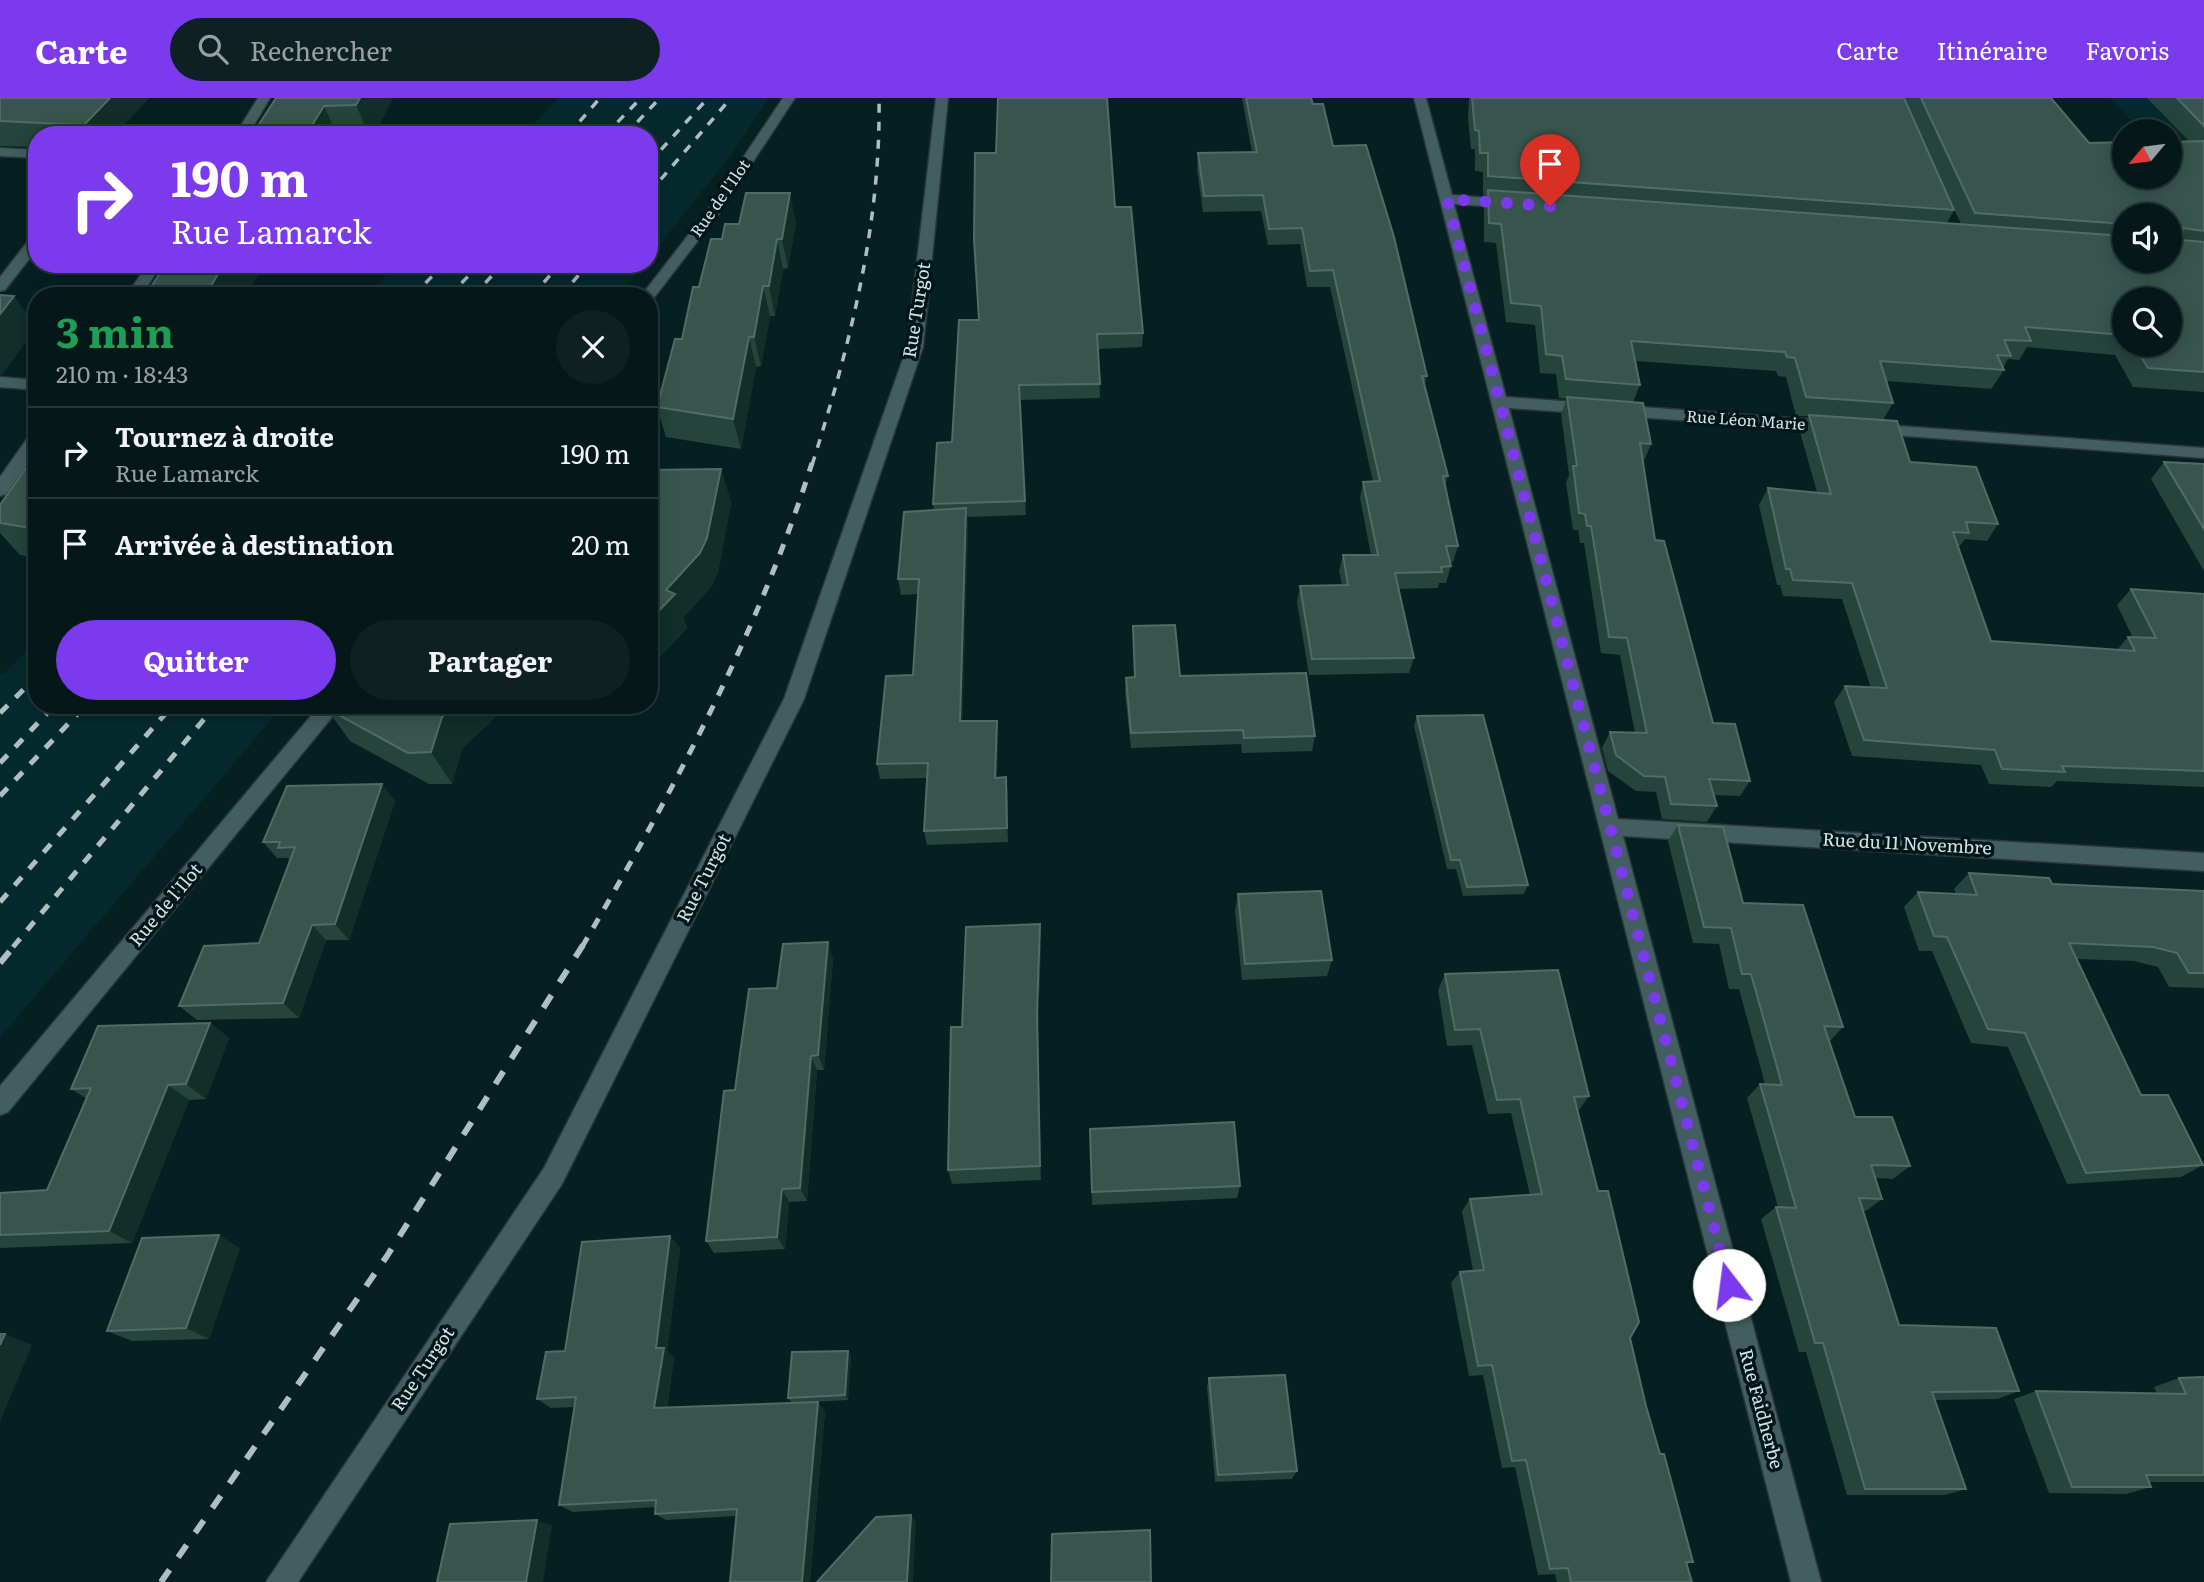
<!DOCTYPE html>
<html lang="fr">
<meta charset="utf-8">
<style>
body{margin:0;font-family:Literata,serif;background:#0d2123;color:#f1f3f6;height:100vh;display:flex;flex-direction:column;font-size:26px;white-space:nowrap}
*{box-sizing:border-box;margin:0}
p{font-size:23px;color:#97a0a2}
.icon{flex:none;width:38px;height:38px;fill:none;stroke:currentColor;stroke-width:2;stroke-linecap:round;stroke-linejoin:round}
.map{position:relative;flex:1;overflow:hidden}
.panel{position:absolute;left:28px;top:189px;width:630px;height:427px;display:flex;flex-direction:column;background:#04181a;border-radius:28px;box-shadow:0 4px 18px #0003,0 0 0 2px #253739}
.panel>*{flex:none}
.hud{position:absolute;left:28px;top:28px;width:630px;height:147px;border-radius:28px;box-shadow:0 4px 18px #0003,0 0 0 2px #253739;background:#7c3aed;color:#fff;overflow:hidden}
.needle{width:46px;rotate:241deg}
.fabs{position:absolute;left:2112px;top:21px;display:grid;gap:14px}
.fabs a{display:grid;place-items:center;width:70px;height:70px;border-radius:50%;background:#04181a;box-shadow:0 4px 18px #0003,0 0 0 2px #253739;font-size:35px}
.pin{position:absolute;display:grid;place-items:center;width:60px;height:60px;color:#fff;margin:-72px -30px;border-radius:50% 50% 50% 0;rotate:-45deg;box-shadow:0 0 7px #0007}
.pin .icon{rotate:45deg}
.me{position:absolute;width:77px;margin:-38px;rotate:345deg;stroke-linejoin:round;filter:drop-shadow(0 0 5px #0008)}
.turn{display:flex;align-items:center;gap:24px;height:147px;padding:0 28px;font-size:32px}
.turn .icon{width:91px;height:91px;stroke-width:2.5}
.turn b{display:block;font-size:49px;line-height:60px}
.round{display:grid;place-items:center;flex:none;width:74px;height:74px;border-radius:37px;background:#0d2123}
.overview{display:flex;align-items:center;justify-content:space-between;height:119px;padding:0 28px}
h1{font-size:42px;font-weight:700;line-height:52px;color:#1e9e55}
.action{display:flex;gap:14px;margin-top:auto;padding:14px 28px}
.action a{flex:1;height:80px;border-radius:42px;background:#7c3aed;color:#fff;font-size:28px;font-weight:700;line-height:80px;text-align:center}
.action a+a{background:#0d2123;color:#f1f3f6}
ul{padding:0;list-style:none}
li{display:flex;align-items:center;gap:21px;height:91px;padding:0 28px;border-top:2px solid #253739}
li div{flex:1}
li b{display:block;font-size:26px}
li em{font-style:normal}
header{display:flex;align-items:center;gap:42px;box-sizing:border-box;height:98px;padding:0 35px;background:#7c3aed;color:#fff}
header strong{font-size:33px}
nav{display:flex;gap:38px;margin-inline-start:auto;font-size:24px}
.search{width:490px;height:63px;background:#0d2123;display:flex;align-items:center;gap:18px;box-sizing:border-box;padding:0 24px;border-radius:38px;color:#97a0a2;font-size:26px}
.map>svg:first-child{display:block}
</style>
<header>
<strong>Carte</strong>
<div class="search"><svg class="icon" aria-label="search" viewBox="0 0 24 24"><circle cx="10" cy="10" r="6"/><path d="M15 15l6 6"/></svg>Rechercher</div>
<nav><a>Carte</a><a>Itinéraire</a><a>Favoris</a></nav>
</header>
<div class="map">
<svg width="2204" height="1484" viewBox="0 0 2204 1484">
<rect width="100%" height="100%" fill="#062022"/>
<path fill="#052a2e" d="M559,0H769L733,54L649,160V37H523Z
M2110,0H2204V103L2170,66V33H2141Z
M397,166H644L619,198H366Z
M37,541V607H284L0,939V576H5Z"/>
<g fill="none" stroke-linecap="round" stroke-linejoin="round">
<defs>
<path id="minor" d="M258,0H270L248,37H235Z
M783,0H795L720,114L653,201L641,198L710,109Z
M936,0H948L923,249L804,601L562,1086L298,1484H266L544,1070L784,601L907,249Z
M1414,0H1426L1452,97L1514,102L1521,106L1514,110L1454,106L1506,299L1832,323L1840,328L1832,333L1509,310L1618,721L2204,755V773L1623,738L1821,1484H1791Z
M0,50L37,52V60L0,58Z
M37,137V151L5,192L0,193V179L32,138Z
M148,166H162L141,198H126Z
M0,279L37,282V292L0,289Z
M1871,326L2204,350V360L1865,335V327Z
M37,334V352L6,396L0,398V379L31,335Z
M320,607H342L8,1014L0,1017V988Z"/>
</defs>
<use href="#minor" stroke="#2b3537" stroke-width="3"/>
<use href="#minor" fill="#435e60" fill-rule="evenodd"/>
<path stroke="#afbfc1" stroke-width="3.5" stroke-dasharray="9 9" stroke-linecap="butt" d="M568,37L600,0
M605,37L641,0
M625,37L660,0
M649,65L708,0
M649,95L731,0
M413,198L444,166
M449,198L480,166
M473,198L503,166
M532,198L560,166
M561,198L588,166
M812,367C850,247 881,127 879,0"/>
<path stroke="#afbfc1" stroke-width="5" stroke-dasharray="11 11" stroke-linecap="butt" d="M0,615L37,578
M0,665L55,607
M0,698L86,607
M0,804L173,607
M13,849L216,607
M582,849C672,695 758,536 812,365"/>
<path stroke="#afbfc1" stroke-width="6" stroke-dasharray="15 15" stroke-linecap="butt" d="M0,865L15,847
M161,1484L387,1158L583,847"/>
</g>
<path fill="#25443b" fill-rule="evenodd" d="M0,0H149L114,37H37V49L0,48Z
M276,0H393L374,37H252Z
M1242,0H1311L1333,48L1427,278L1425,286L1448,378L1445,389L1458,448L1453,464H1450L1451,468L1446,485H1439L1438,490L1399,491L1414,560L1409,575L1309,577L1297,504L1300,488L1342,487L1339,473L1343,457H1371L1360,400L1363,384H1373L1330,189H1307L1300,146L1268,147L1261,113L1203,114L1197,71L1198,55L1252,54Z
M1469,0H2051L2089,45L2189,43L2147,0H2204V294L2133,289L2115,257L2027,249L2019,262L2008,261L2003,270L2004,272L1991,291L1887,283L1893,305L1883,322L1910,364L1998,426L1987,443L1965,441L1958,450L1991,543L2117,552L2128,539L2133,540L2117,507L2131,491L2204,496V689L2057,683L2051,689L1989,686L1981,667L1852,658L1834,604L1845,588L1871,590L1842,501L1783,498L1780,487H1777L1759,407L1768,390L1817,394L1800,334L1808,318H1796L1786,279L1778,278L1776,273L1635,263L1640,287L1633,304L1651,346L1644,363L1642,362L1655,442L1713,625L1750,683L1740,698L1714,697L1717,708L1707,724L1662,721L1656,694L1636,693L1608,673L1602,650L1610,634L1635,635L1620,557L1601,555L1584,445H1580L1578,432H1573L1566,385L1569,377L1561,316L1567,301L1559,300L1556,276L1540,275L1535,227L1506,224L1496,145L1484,144V111L1487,97H1483V74L1475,73V51H1471L1468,21ZM1925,46L1961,126L1947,125L1954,112ZM2124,117H2170L2124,163ZM2124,201L2170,247H2124Z
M1115,109L1143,235L1142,249L1098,251L1100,300L1020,302L1026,417L967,419L968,426L962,623H997L998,637L997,680L1008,694V744L927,747L924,733L928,680L880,681L877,666L913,577L918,496L901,497L898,481L934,412L933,406L952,344L979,222Z
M796,124L788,170L783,171L775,218H770L761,268L756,269L741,351L666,339L657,309L699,189Z
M37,354V460L20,457L0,435V407Z
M2164,364L2204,366V473L2151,381Z
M721,371L731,405L718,474L711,489L683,520L687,530L656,563L649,560V372Z
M1133,528L1180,578L1315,638L1312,653L1242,655L1241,646L1131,650L1125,595L1126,580L1134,579Z
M326,610L462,651L452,686H429L350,643Z
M1417,618L1528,787L1524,796L1463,798L1456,771H1447L1414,628Z
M395,703L349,842H326L299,920L197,922L179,908L259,845L290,763L288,760H277L263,744Z
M1678,727L1743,805L1843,929L1829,944L1855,1019L1910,1068L1893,1081L1876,1080L1882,1101L1866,1113H1863L1899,1227L2019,1293L1998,1301L1935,1302L1966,1391L1945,1397H1847L1806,1254H1799L1761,1121L1776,1109H1778L1747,1000L1760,986H1765L1739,891H1729L1719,846L1693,845L1668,743Z
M1969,775L2052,786L2204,793V890L2169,889L2158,869L2134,863L2077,861L2141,997L2203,1067L2181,1079L2067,1086L2008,949L1971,945L1932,853H1919L1904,809L1918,794L1956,796L1954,791Z
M1238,796L1332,862L1327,878L1242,882L1235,813Z
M1040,826L1041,844L1038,930L1041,1082L952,1086L948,1072L962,929Z
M833,860L824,972H817L807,1103L789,1104L785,1151L714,1155L706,1143L735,992L777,890Z
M1445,876L1589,998L1579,1012H1577L1646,1308L1693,1464L1687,1466L1692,1484H1557L1555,1476L1538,1477L1515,1369L1502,1370L1483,1277L1469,1278L1451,1185L1460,1174L1473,1173L1462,1113L1470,1101L1530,1097L1511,1015L1488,1016L1472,947L1447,948L1438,892Z
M210,925L229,940L206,1001L189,1002L132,1145L0,1150V1095L47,1092L87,1001L71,991Z
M1090,1031L1240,1088L1237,1100L1092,1107Z
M670,1138L680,1150L667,1253L674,1260L667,1309L825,1313L810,1484H730L736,1418L666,1422L655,1416V1409L573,1414L559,1407L574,1309L551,1310L537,1301L565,1253Z
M240,1150L209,1241L132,1243L107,1233Z
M848,1253L851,1258L848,1302L792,1305L788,1300Z
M2204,1279V1384H2149L2151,1389L2126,1396L2049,1395L2014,1301L2036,1293L2157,1295L2154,1289L2179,1280Z
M1209,1280L1297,1373L1292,1381L1215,1384L1207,1289Z"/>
<path fill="#112e29" d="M110,0H149L114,37H90L84,27Z
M360,0H393L374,37H369L356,7Z
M324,8L337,37H306Z
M790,95L796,124L788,170L782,141Z
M777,141L783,171L775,218L769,188Z
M224,166H265L246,198H205Z
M763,188L770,218L761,268L754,239Z
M14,198L37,229L2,277H0V216Z
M749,239L756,269L741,351L733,321Z
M721,371L731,405L718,474L711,489L683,520L687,530L656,563L649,546V523L666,492Z
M966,410L968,426L962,638L960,623Z
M455,607H509L462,651L452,686L431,654L442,619Z
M997,623L998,637L997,694L995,680Z
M1006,679L1008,694V744L1007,730Z
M382,686L395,703L349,842L335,826Z
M1040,826L1041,844L1038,930L1041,1082L1040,1068L1037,914Z
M312,827L326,842L299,920L283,905Z
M828,844L833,860L824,972L818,957Z
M210,925L229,940L206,1001L186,986Z
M811,958L817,972L807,1103L800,1090Z
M168,987L189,1002L132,1145L109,1133Z
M782,1091L789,1104L785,1151L777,1139Z
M219,1137L240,1150L209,1241L186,1230Z
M670,1138L680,1150L667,1253L674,1260L665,1318L654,1310L656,1250Z
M5,1236L32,1247L0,1324V1247Z
M848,1253L851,1258L848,1302L845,1297Z
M818,1304L825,1313L810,1484H802Z
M911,1417L916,1424L913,1484H907Z
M537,1422L552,1428L543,1484H526Z"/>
<path fill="#38554d" stroke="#516b65" stroke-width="2" d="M0,0H110L84,27L0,23Z
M276,0H360L356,7L324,8L306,37H252Z
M998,0H1107L1115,109H1131L1143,235L1097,236L1100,286L1019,287L1025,403L933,406L937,345L952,344L959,222H979L974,141L975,55H996Z
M1246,0H1311L1313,6H1323L1333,48L1366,47L1394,139L1427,278H1422L1448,378H1443L1458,448H1446L1451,468L1441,469L1442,474L1395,475L1414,560L1312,561L1300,488L1348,487L1343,457H1378L1363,384L1380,383L1333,172L1310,173L1302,130L1269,131L1263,97L1204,98L1198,55L1257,54Z
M1472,0H1904L1954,112L1488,78V55H1480L1479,33L1475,32Z
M1921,0H2051L2089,45L2124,44V79H2170V44L2204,43V133L2183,130L2181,142L2204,144V274L2148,270L2134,247H2170V201H2124V237L2025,229L2031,243L2004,242L2011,258L1997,257L2004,272L1880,263L1893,305L1806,299L1795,260L1787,259L1785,254L1631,243L1640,287L1566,281L1562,258L1546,256L1541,208L1511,205L1501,126L1489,125L1488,92L2124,138V163H2170V117H2124V126L1975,115Z
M2177,0H2204V28Z
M746,95H790L782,141H777L769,188H763L754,239H749L733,321L657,309L675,241H682L693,189H699L711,141H722L725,126H739Z
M166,166H224L205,198H145Z
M0,197L14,198L0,216Z
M1567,299L1643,305L1651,346L1640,345L1655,442L1664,443L1713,625L1735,626L1750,683L1709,681L1717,708L1671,706L1665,679L1644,678L1616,657L1610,634L1647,635L1627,540L1609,539L1591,428H1587L1585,416L1579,415L1573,368H1577Z
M1809,317L1897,323L1910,364L1976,369L1998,426L1966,424L1969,435L1953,434L1991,543L2135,553L2128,539L2156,540L2131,491L2204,496V673L2062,668L2065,674L2002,671L1995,652L1864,642L1845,588L1887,590L1852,485L1793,482L1790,471H1786L1768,390L1831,396Z
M37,354V431L0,425V407Z
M2164,364L2204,366V431Z
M721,371L707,440L700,455L666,492L675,496L649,523V372Z
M966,410L960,623H997L995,680L1006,679L1007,730L924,733L928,665L877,666L886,578L913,577L919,481H898L904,414Z
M1175,527L1180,578L1306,575L1315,638L1244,640L1243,632L1131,635L1126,580L1135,579L1133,528Z
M330,607H455L442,619L431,654L408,655L326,610Z
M1483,617L1528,787L1467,789L1460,762H1451L1417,618Z
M382,686L335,826L312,827L283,905L179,908L204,848L259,845L295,749L278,750L280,744H263L287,688Z
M1678,727L1723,729L1743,805L1803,807L1843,929L1824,928L1855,1019H1892L1910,1068L1871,1067L1882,1101L1859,1100L1899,1227L1996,1230L2019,1293L1932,1294L1966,1391H1865L1823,1245H1815L1776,1109L1796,1110L1760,986L1782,987L1751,876H1742L1731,830L1704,829Z
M1969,775L2049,780L2052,786L2204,793V875H2189L2177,855L2153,849L2069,845L2141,997H2168L2203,1067L2086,1075L2025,935L1988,931L1947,839L1934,838L1918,794L1977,797Z
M1321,793L1332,862L1245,866L1238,796Z
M1040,826L1037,914L1040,1068L948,1072L951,929H962L966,829Z
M828,844L818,957L811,958L800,1090L782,1091L777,1139L706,1143L724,993L735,992L749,891L777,890L783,846Z
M1558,872L1589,998L1574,999L1598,1093H1608L1639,1224L1630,1240L1646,1308L1660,1356H1664L1693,1464H1686L1692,1484H1571L1568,1470L1550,1471L1526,1362L1512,1363L1492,1267L1478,1268L1460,1174L1484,1172L1470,1101L1542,1096L1520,1001L1497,1002L1480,931L1455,932L1445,876Z
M210,925L186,986L168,987L109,1133L0,1137V1095L47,1092L91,990L71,991L98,928Z
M1234,1024L1240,1088L1092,1094L1090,1031Z
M219,1137L186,1230L107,1233L142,1140Z
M670,1138L656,1250H664L654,1310L818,1304L802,1484H730L737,1411L655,1416L656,1402L559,1407L576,1299L537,1301L546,1254L565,1253L582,1144Z
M0,1236H5L0,1247Z
M848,1253L845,1297L788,1300L792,1254Z
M1285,1277L1297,1373L1218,1377L1209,1280Z
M2204,1279V1377H2146L2151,1389H2072L2036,1293L2186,1296L2179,1280Z
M911,1417L907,1484H817L876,1419Z
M537,1422L526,1484H437L450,1426Z
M1150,1432L1151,1484H1051L1052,1436Z"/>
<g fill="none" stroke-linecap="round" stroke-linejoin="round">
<path stroke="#7c3aed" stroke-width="12" stroke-dasharray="0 21.6" d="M1550,108L1447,101L1729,1187"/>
</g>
<g text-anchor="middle" stroke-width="7" stroke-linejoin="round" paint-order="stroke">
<g font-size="16" fill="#d5e3e5" stroke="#001719">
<text transform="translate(720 100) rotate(-55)" y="6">Rue de l'Ilot</text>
<text transform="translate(1746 322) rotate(4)" y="6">Rue Léon Marie</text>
</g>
<g font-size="18" fill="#d5e3e5" stroke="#001719">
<text transform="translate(917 212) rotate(-81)" y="6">Rue Turgot</text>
<text transform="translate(1907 746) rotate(3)" y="6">Rue du 11 Novembre</text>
<text transform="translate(704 780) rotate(-63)" y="6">Rue Turgot</text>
<text transform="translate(166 807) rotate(-50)" y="6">Rue de l'Ilot</text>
<text transform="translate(423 1271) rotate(-56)" y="6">Rue Turgot</text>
<text transform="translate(1761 1311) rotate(75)" y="6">Rue Faidherbe</text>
</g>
</g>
</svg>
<div class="fabs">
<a><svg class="needle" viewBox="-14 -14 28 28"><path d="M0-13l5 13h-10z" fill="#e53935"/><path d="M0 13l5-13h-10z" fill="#97a0a2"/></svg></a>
<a><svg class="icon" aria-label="sound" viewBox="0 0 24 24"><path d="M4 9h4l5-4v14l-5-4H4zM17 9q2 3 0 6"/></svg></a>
<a><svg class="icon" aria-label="search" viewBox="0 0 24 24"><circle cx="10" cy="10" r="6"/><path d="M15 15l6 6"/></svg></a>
</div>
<div class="pin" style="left:1550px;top:108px;background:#d93025"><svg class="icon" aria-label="arrive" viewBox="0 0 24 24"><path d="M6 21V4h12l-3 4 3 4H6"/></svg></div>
<svg class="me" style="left:1729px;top:1187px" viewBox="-20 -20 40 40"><circle r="19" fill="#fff"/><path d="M0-13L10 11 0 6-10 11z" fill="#7c3aed"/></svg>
<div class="hud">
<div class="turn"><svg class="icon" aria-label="right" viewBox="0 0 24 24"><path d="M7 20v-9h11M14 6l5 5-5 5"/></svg><div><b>190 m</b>Rue Lamarck</div></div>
</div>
<section class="panel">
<div class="overview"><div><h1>3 min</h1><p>210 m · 18:43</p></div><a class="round"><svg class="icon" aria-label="close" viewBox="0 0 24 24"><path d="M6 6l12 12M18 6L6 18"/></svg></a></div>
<ul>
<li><svg class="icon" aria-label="right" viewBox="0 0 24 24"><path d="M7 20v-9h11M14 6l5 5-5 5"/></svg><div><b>Tournez à droite</b><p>Rue Lamarck</p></div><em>190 m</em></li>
<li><svg class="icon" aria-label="arrive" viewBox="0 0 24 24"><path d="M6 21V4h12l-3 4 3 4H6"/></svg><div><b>Arrivée à destination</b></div><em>20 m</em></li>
</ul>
<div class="action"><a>Quitter</a><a>Partager</a></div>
</section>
</div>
